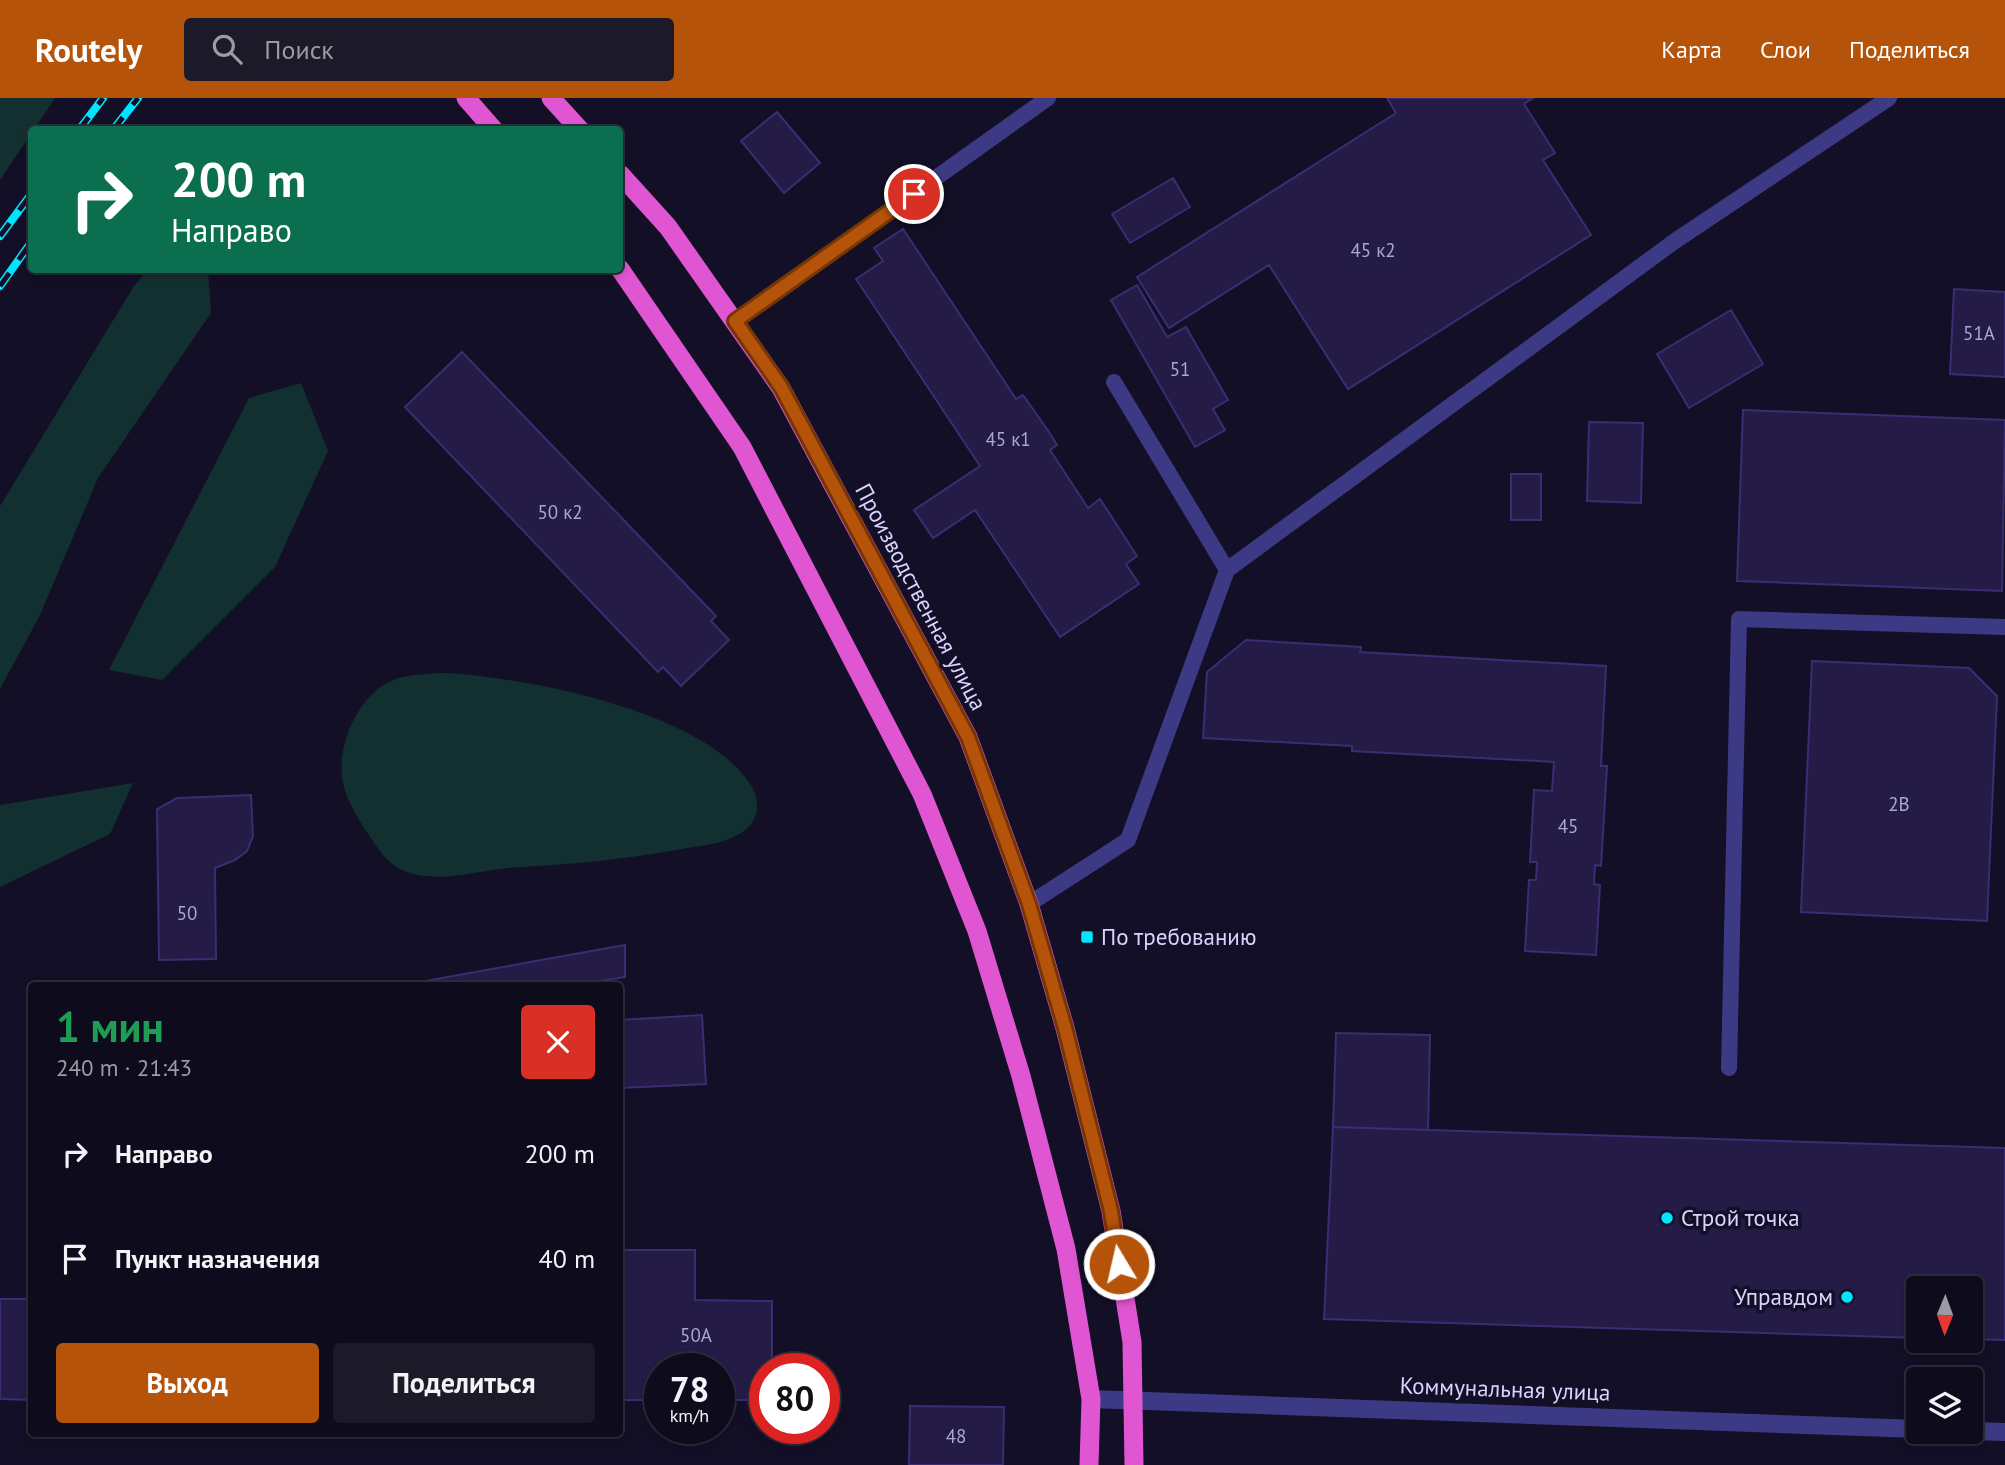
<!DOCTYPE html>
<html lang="ru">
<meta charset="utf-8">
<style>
body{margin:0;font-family:"PT Sans",sans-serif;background:#1c1929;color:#f1f3f6;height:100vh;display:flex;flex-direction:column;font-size:26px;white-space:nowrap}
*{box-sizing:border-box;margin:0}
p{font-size:23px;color:#9b9ba3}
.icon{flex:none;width:38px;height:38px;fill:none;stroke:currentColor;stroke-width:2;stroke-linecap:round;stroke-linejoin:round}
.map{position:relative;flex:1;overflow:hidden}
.drawer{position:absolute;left:28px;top:884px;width:595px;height:455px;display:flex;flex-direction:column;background:#0e0b1c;border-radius:7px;box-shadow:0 4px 10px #0003,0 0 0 2px #2e2b3b}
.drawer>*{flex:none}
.banner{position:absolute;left:28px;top:28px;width:595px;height:147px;border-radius:7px;box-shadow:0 4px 10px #0003,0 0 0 2px #2e2b3b;background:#0b6e4f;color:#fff;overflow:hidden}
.needle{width:46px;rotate:181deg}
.buttons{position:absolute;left:1906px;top:1178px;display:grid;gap:14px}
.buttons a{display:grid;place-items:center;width:77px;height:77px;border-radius:7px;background:#0e0b1c;box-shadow:0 4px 10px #0003,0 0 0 2px #2e2b3b;font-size:35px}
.speed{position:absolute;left:644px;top:1255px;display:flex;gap:14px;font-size:35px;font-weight:700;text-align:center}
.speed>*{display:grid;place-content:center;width:91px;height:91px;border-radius:50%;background:#0e0b1c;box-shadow:0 4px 10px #0003,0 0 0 2px #2e2b3b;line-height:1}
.speed small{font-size:18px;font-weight:400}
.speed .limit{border:10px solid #d22;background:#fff;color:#111}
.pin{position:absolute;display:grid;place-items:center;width:60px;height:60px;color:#fff;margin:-30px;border:4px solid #fff;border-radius:50%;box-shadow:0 2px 7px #0007}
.me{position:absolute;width:77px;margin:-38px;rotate:351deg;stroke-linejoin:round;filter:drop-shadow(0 0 5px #0008)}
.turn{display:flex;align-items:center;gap:24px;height:147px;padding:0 28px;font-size:32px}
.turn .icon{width:91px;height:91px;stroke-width:2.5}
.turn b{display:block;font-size:49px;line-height:60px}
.round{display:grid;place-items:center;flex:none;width:74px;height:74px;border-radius:7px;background:#1c1929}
.overview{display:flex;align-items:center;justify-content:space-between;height:119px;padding:0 28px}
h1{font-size:42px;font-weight:700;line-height:52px;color:#1e9e55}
.cta{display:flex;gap:14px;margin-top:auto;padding:14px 28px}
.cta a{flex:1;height:80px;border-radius:7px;background:#b45309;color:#fff;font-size:28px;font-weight:700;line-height:80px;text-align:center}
.cta a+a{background:#1c1929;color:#f1f3f6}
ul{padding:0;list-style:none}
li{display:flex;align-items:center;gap:21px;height:105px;padding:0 28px}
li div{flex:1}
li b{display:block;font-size:26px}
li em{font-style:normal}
header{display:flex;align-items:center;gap:42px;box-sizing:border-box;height:98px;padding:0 35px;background:#b45309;color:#fff}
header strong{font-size:33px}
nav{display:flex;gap:38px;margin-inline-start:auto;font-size:24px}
.search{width:490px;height:63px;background:#1c1929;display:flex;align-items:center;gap:18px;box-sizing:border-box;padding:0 24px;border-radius:7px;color:#9b9ba3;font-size:26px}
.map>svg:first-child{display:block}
</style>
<header>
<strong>Routely</strong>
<div class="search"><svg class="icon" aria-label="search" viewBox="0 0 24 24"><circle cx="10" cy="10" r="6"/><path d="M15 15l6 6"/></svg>Поиск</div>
<nav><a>Карта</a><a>Слои</a><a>Поделиться</a></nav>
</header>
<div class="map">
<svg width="2005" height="1367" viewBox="0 0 2005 1367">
<rect width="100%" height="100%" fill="#130f26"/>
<path fill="#12302f" d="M0,0H55L0,82Z
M147,172H208L211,215L98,380L40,517L0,591V408L134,188Z
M301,285L328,353L275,469L162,582L109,572L249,300Z
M441,575C523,578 693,612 745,679C755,691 762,707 753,723C748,732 738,737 729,741C715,747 697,748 682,751C625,762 567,766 509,770C475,773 437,786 404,773C387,766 378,750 368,736C358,721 349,706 344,689C334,653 356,600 389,584C405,576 425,576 441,575Z
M133,685L110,736L0,789V707Z"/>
<path fill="#241b47" stroke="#3b2d73" stroke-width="2" d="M1387,0H1533L1524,6L1555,55L1543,62L1591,137L1348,291L1269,167L1169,230L1137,179L1396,15Z
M777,14L820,65L784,95L741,43Z
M1173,80L1190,109L1130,145L1112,116Z
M903,131L1016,301L1023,297L1049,334L1057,347L1050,352L1088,410L1100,401L1137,458L1126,466L1139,486L1060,539L975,412L933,440L914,412L980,368L856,181L883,163L874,150Z
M1137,187L1167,239L1186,229L1228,302L1213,311L1225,332L1195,349L1111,202Z
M1954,191L2005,194V279L1950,276Z
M1731,212L1763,266L1689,310L1657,256Z
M462,254L716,518L711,523L729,542L681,588L663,569L658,574L405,309Z
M1743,312L2005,322L2002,493L1737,483Z
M1589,324L1643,325L1641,405L1587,403Z
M1511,376H1541V422H1511Z
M1246,542L1361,549L1360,554L1606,568L1601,668H1607L1601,768L1595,767L1594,786L1600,787L1596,857L1525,853L1529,782H1536L1537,764H1530L1534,692L1552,693L1554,664L1352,653V648L1203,640L1207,574Z
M1812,563L1969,570L1997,598L1987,823L1801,814Z
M251,697L253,738L247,753L235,762L215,770L216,861L159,862L157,711L177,700Z
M625,847V879L575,887H403Z
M702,917L706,986L620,990V922Z
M1336,935L1430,937L1428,1032L1333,1029Z
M1333,1029L2005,1050V1242L1970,1241V1190H1918V1240L1324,1221Z
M620,1152H695V1202L772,1203V1270H765V1302H719V1270H660V1302H620Z
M0,1201H32V1302L0,1301Z
M910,1308L1004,1309L1003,1367H909Z"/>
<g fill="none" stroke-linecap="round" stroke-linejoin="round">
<path stroke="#3d3a85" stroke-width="16" d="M735,223L1048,0
M1114,284L1227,472
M1029,806L1128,742L1227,472L1675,143L1889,0
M1729,970L1739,521L2005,529"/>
<path stroke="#3d3a85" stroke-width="18" d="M1091,1301L1918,1331
M1970,1333L2005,1334"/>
<path stroke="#e055d1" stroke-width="19" d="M466,0L494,32
M551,0L580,32
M620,76L668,129L781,290L968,639L1029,806L1065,930L1111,1113L1132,1244L1134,1367
M620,171L742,349L922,696L977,833L1021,978L1066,1151L1091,1301L1089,1367"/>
<defs>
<path id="rail" d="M79,32L103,0
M113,32L138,0
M0,138L32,95
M0,188L32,143"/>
</defs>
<use href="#rail" stroke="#00e5ff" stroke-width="8"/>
<use href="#rail" stroke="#130f26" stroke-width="5" stroke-dasharray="16" stroke-linecap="butt"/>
</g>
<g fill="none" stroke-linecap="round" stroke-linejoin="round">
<defs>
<path id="route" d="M914,96L735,223L781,289L968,639L1029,806L1065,930L1111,1113L1119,1166"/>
</defs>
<use href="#route" stroke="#753606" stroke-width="18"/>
<use href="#route" stroke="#b45309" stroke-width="12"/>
</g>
<g fill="#00e5ff" stroke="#130f26" stroke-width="2.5">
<rect x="1080" y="832" width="14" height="14" rx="3.5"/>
<circle cx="1667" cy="1120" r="7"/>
<circle cx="1847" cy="1199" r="7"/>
</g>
<g text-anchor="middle" stroke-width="7" stroke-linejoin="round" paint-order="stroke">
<g font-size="19" fill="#aca6d1">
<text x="1373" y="159">45 к2</text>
<text x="1979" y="242">51А</text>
<text x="1180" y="278">51</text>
<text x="1008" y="348">45 к1</text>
<text x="560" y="421">50 к2</text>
<text x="1899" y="713">2В</text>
<text x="1568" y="735">45</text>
<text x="187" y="822">50</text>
<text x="696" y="1244">50А</text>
<text x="956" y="1345">48</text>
</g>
<g font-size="23" fill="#d9d4ff" stroke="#130f26">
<text transform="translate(921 499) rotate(62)" y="8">Производственная улица</text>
<text transform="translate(1505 1291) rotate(2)" y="8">Коммунальная улица</text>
</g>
<g font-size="23" fill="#d9d4ff" stroke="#130f26" text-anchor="start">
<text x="1101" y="847">По требованию</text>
<text x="1681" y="1128">Строй точка</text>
<text x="1833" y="1207" text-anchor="end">Управдом</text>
</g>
</g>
</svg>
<div class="buttons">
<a><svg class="needle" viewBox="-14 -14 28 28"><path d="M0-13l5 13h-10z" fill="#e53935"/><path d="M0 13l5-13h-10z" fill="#9b9ba3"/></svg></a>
<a><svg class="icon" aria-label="layers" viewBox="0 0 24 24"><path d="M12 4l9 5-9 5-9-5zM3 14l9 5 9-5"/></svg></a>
</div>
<div class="speed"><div>78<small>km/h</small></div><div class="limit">80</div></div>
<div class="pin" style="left:914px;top:96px;background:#d93025"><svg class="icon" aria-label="arrive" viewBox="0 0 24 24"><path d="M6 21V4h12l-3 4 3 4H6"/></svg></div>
<svg class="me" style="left:1119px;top:1166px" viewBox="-20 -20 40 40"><circle r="17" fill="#b45309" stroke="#fff" stroke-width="3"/><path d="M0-11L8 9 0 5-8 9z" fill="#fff"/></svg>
<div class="banner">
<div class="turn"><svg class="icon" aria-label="right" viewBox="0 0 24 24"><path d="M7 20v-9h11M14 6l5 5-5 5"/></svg><div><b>200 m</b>Направо</div></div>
</div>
<section class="drawer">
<div class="overview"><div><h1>1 мин</h1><p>240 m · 21:43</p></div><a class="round" style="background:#d93025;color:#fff"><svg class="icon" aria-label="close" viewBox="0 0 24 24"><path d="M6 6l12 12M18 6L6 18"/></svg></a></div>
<ul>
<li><svg class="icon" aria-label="right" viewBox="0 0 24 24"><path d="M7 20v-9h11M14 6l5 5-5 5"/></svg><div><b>Направо</b></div><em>200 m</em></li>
<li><svg class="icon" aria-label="arrive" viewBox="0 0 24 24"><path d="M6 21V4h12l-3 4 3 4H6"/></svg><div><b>Пункт назначения</b></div><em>40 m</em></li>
</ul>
<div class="cta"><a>Выход</a><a>Поделиться</a></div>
</section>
</div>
